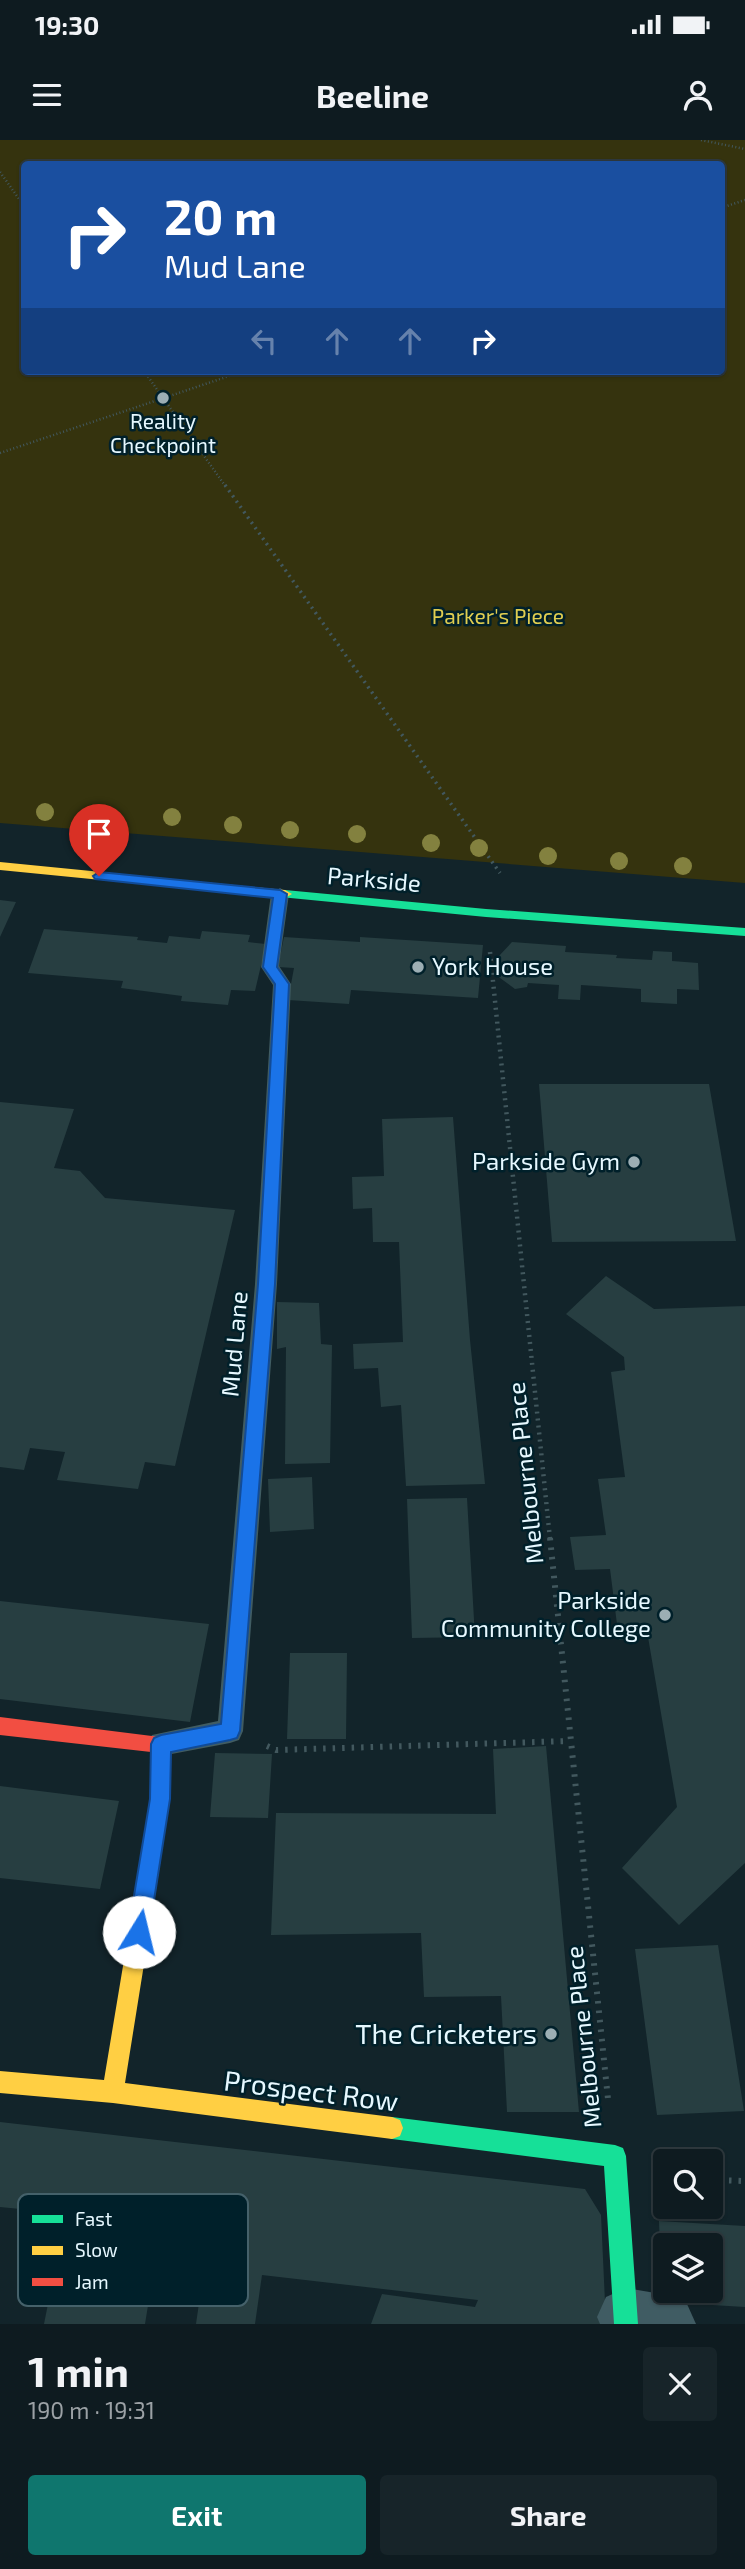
<!DOCTYPE html>
<meta charset="utf-8">
<style>
body{margin:0;font-family:"Exo 2",sans-serif;background:#172429;color:#f1f3f6;height:100vh;display:flex;flex-direction:column;font-size:26px;white-space:nowrap}
*{box-sizing:border-box;margin:0}
p{font-size:23px;color:#9ba1a5}
.icon{flex:none;width:38px;height:38px;fill:none;stroke:currentColor;stroke-width:2;stroke-linecap:round;stroke-linejoin:round}
.map{position:relative;height:2184px;overflow:hidden}
.sheet{display:flex;flex-direction:column;background:#0e1b20;flex:1}
.sheet>*{flex:none}
.top-card{position:absolute;left:21px;top:21px;width:704px;height:214px;border-radius:7px;box-shadow:0 2px 5px #0004,0 0 0 2px #2e393e;background:#1a4fa0;color:#fff;overflow:hidden}
.buttons{position:absolute;left:653px;top:2009px;display:grid;gap:14px}
.buttons a{display:grid;place-items:center;width:70px;height:70px;border-radius:7px;background:#0e1b20;box-shadow:0 2px 5px #0004,0 0 0 2px #2e393e;font-size:35px}
.pin{position:absolute;display:grid;place-items:center;width:60px;height:60px;color:#fff;margin:-72px -30px;border-radius:50% 50% 50% 0;rotate:-45deg;box-shadow:0 0 7px #0007}
.pin .icon{rotate:45deg}
.me{position:absolute;width:77px;margin:-38px;rotate:9deg;stroke-linejoin:round;filter:drop-shadow(0 0 5px #0008)}
.turn{display:flex;align-items:center;gap:24px;height:147px;padding:0 28px;font-size:32px}
.turn .icon{width:91px;height:91px;stroke-width:2.5}
.turn b{display:block;font-size:49px;line-height:60px}
.lanes{display:flex;align-items:center;height:66px;padding:0 28px;background:#0003;justify-content:center;gap:35px;direction:ltr}
.lanes .off{opacity:.35}
.round{display:grid;place-items:center;flex:none;width:74px;height:74px;border-radius:7px;background:#172429}
.head{display:flex;align-items:center;justify-content:space-between;height:119px;padding:0 28px}
h1{font-size:42px;font-weight:700;line-height:52px}
.button{display:flex;gap:14px;margin-top:auto;padding:14px 28px}
.button a{flex:1;height:80px;border-radius:7px;background:#0f766e;color:#fff;font-size:28px;font-weight:700;line-height:80px;text-align:center}
.button a+a{background:#172429;color:#f1f3f6}
.status{display:flex;justify-content:space-between;align-items:center;height:49px;padding:0 35px;background:#0e1b20;direction:ltr}
.status svg{height:19px;fill:currentColor}
header{display:flex;justify-content:space-between;align-items:center;height:91px;padding:0 28px;background:#0e1b20;font-size:32px;font-weight:700}
.map>svg:first-child{display:block}
</style>
<div class="status"><b>19:30</b><svg viewBox="0 0 49 12"><path d="M0 12V9h3v3zM5 12V6h3v6zM10 12V3h3v9zM15 12V0h3v12zM26 1h20v11H26zM47 4h2v5h-2z"/></svg></div>
<header><svg class="icon" aria-label="menu" viewBox="0 0 24 24"><path d="M4 6h16M4 12h16M4 18h16"/></svg>Beeline<svg class="icon" aria-label="person" viewBox="0 0 24 24"><circle cx="12" cy="8" r="4"/><path d="M4 21q1-7 8-7t8 7"/></svg></header>
<div class="map">
<svg width="745" height="2184" viewBox="0 0 745 2184">
<rect width="100%" height="100%" fill="#12242a"/>
<path fill="#35330e" fill-rule="evenodd" d="M0,0H745V743L0,683ZM24,24H721V231H24Z"/>
<path fill="#273e41" fill-rule="evenodd" d="M0,760L16,762L0,797Z
M44,789L138,797L137,800L167,803L169,796L200,799L202,791L250,795L248,802L266,804L255,851L231,850L228,865L181,861L182,856L121,848L123,841L28,833Z
M284,797L360,802V797L483,805L478,858L351,850L349,864L288,860L294,828L278,827Z
M512,802L566,806L565,812L617,815L616,818L652,820L653,811L672,812V821L698,823L699,850L677,849V864L641,862V849L581,845L580,860L558,859L559,845L528,843L527,847L515,849L496,835L498,817Z
M539,944H709L736,1101L552,1102Z
M0,962L74,969L54,1028L80,1031L105,1058L235,1070L175,1326L145,1322L138,1349L57,1340L65,1312L30,1308L24,1330L0,1327Z
M453,977L470,1200L485,1344L406,1346L401,1265L381,1267L378,1228L354,1229L353,1204L403,1202L399,1102H373L372,1068L353,1069L352,1037L384,1036L382,979Z
M606,1136L654,1169L745,1166V1723L679,1785L622,1728L677,1667L648,1497L619,1500L610,1429L575,1430L570,1397L606,1395L598,1339L625,1337L611,1232L625,1230L624,1217L566,1174Z
M277,1162L319,1163L321,1204L332,1205L330,1323L285,1324L286,1207L277,1209Z
M312,1337L314,1389L270,1392L268,1339Z
M467,1358L475,1497L412,1498L407,1359Z
M0,1461L209,1484L190,1582L0,1559Z
M290,1513H347L346,1599H287Z
M546,1606L579,1972H507L501,1856L424,1857L421,1793L271,1795L276,1673L496,1674L493,1609Z
M215,1613L272,1614L268,1678L210,1677Z
M0,1646L119,1661L100,1749L0,1738Z
M718,1805L744,1971L657,1975L635,1809Z
M0,1982L585,2049L601,2075L606,2184H371L382,2154L475,2167L478,2160L262,2135L255,2184H196L206,2115L173,2112L167,2154L150,2153L145,2184H44L56,2124L31,2121L41,2071L0,2067Z
M659,2081L745,2086V2167L662,2162ZM665,2105H710V2151H665Z"/>
<g fill="none" stroke-linecap="round" stroke-linejoin="round">
<path stroke="#42585e" stroke-width="2.5" stroke-dasharray="1 2.5" stroke-linecap="butt" d="M701,0L745,9
M0,32L24,66
M721,68L745,60
M144,231L226,347
M0,313L244,231"/>
<path stroke="#42585e" stroke-width="3.5" stroke-dasharray="2 4.5" stroke-linecap="butt" d="M225,345L500,733"/>
<path stroke="#42585e" stroke-width="4.5" stroke-dasharray="2 5" stroke-linecap="butt" d="M490,812L550,1399"/>
<path stroke="#42585e" stroke-width="6" stroke-dasharray="2.5 7" stroke-linecap="butt" d="M550,1398L608,1959
M267,1606L276,1610L570,1601
M710,2040L745,2041"/>
<path fill="#405c63" fill-rule="evenodd" d="M280,748L289,754L279,826L291,844L277,1144L243,1591L239,1600L230,1603L161,1616L152,1613L148,1604L152,1595L218,1581L255,1144L273,845L261,827L271,754Z"/>
<path fill="#405c63" fill-rule="evenodd" d="M626,2148L667,2155L687,2164L696,2184H600L597,2177L606,2157Z"/>
<path fill="#16e098" fill-rule="evenodd" d="M285,750L486,769L745,788V796L486,777L280,757V751Z
M392,1977L615,2005L623,2008L626,2016L638,2184H614L604,2026L392,1999L384,1996L381,1988L384,1980Z"/>
<path fill="#ffcf43" fill-rule="evenodd" d="M0,722L285,750L292,754L285,758L0,730Z
M151,1708L158,1711L161,1718L125,1943L392,1977L400,1980L403,1988L400,1996L392,1999L113,1963L0,1953V1931L104,1940L141,1718L144,1711Z"/>
<path fill="#f24e42" fill-rule="evenodd" d="M0,1577L168,1598L171,1604L170,1659L158,1725L151,1728L144,1725L141,1718L150,1659L151,1612L0,1595Z"/>
</g>
<g fill="#83813f">
<circle cx="45" cy="672" r="9"/>
<circle cx="103" cy="675" r="9"/>
<circle cx="172" cy="677" r="9"/>
<circle cx="233" cy="685" r="9"/>
<circle cx="290" cy="690" r="9"/>
<circle cx="357" cy="694" r="9"/>
<circle cx="431" cy="703" r="9"/>
<circle cx="479" cy="708" r="9"/>
<circle cx="548" cy="716" r="9"/>
<circle cx="619" cy="721" r="9"/>
<circle cx="683" cy="726" r="9"/>
</g>
<path fill="#1a73e8" stroke="#114b97" stroke-width="2" d="M99,732L280,750L287,754L277,827L289,844L275,1144L240,1591L237,1598L230,1600L171,1612L170,1659L149,1792L146,1800L139,1803L131,1800L128,1792L150,1659L151,1604L154,1598L161,1595L221,1584L258,1144L275,844L263,827L273,758L95,739L93,736Z"/>
<g fill="#9caeb4" stroke="#00202a" stroke-width="2.5">
<circle cx="163" cy="258" r="7"/>
<circle cx="418" cy="827" r="7"/>
<circle cx="634" cy="1022" r="7"/>
<circle cx="665" cy="1475" r="7"/>
<circle cx="551" cy="1894" r="7"/>
</g>
<g text-anchor="middle" stroke-width="5" stroke-linejoin="round" paint-order="stroke">
<g font-size="21" fill="#e6f8ff" stroke="#00202a">
<text x="163" y="289">Reality<tspan x="163" dy="24">Checkpoint</tspan></text>
</g>
<g font-size="21" fill="#dfcd50" stroke="#00202a">
<text x="498" y="484">Parker's Piece</text>
</g>
<g font-size="24" fill="#e6f8ff" stroke="#00202a">
<text transform="translate(374 740) rotate(5)" y="8">Parkside</text>
<text transform="translate(235 1204) rotate(-85)" y="8">Mud Lane</text>
<text transform="translate(526 1333) rotate(-96)" y="8">Melbourne Place</text>
<text transform="translate(584 1897) rotate(-96)" y="8">Melbourne Place</text>
</g>
<g font-size="24" fill="#e6f8ff" stroke="#00202a" text-anchor="end">
<text x="432" y="835" text-anchor="start">York House</text>
<text x="620" y="1030">Parkside Gym</text>
<text x="651" y="1469">Parkside<tspan x="651" dy="28">Community College</tspan></text>
</g>
<g font-size="28" fill="#e6f8ff" stroke="#00202a" text-anchor="end">
<text x="537" y="1904">The Cricketers</text>
</g>
<g font-size="28" fill="#e6f8ff" stroke="#00202a">
<text transform="translate(311 1951) rotate(7)" y="10">Prospect Row</text>
</g>
</g>
<rect x="18" y="2054" width="230" height="112" rx="10" fill="#00202a" stroke="#45616a" stroke-width="2"/>
<rect x="32" y="2075" width="31" height="8" fill="#16e098"/>
<rect x="32" y="2106" width="31" height="9" fill="#ffcf43"/>
<rect x="32" y="2138" width="31" height="8" fill="#f24e42"/>
<g font-size="19" fill="#e6f8ff">
<text x="75" y="2086">Fast</text>
<text x="75" y="2117">Slow</text>
<text x="75" y="2149">Jam</text>
</g>
</svg>
<div class="buttons">
<a><svg class="icon" aria-label="search" viewBox="0 0 24 24"><circle cx="10" cy="10" r="6"/><path d="M15 15l6 6"/></svg></a>
<a><svg class="icon" aria-label="layers" viewBox="0 0 24 24"><path d="M12 4l9 5-9 5-9-5zM3 14l9 5 9-5"/></svg></a>
</div>
<div class="pin" style="left:99px;top:736px;background:#d93025"><svg class="icon" aria-label="arrive" viewBox="0 0 24 24"><path d="M6 21V4h12l-3 4 3 4H6"/></svg></div>
<svg class="me" style="left:139px;top:1792px" viewBox="-20 -20 40 40"><circle r="19" fill="#fff"/><path d="M0-13L10 11 0 6-10 11z" fill="#1a73e8"/></svg>
<div class="top-card">
<div class="turn"><svg class="icon" aria-label="right" viewBox="0 0 24 24"><path d="M7 20v-9h11M14 6l5 5-5 5"/></svg><div><b>20 m</b>Mud Lane</div></div>
<div class="lanes"><svg class="icon off" aria-label="left" viewBox="0 0 24 24"><path d="M17 20v-9H6M10 6l-5 5 5 5"/></svg><svg class="icon off" aria-label="ahead" viewBox="0 0 24 24"><path d="M12 20V5M6 11l6-6 6 6"/></svg><svg class="icon off" aria-label="ahead" viewBox="0 0 24 24"><path d="M12 20V5M6 11l6-6 6 6"/></svg><svg class="icon" aria-label="right" viewBox="0 0 24 24"><path d="M7 20v-9h11M14 6l5 5-5 5"/></svg></div>
</div>
</div>
<section class="sheet">
<div class="head"><div><h1>1 min</h1><p>190 m · 19:31</p></div><a class="round"><svg class="icon" aria-label="close" viewBox="0 0 24 24"><path d="M6 6l12 12M18 6L6 18"/></svg></a></div>
<div class="button"><a>Exit</a><a>Share</a></div>
</section>
